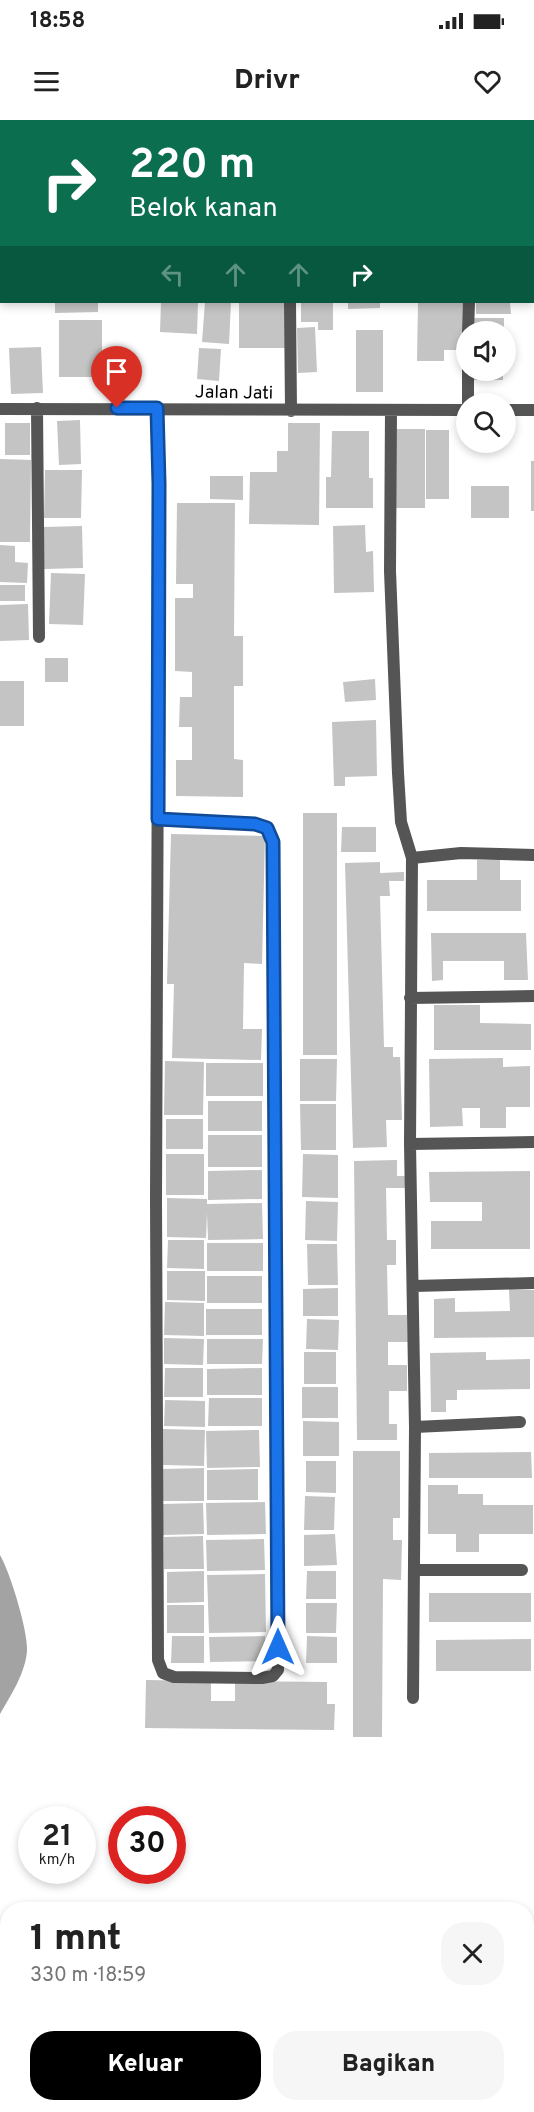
<!DOCTYPE html>
<html lang="id">
<meta charset="utf-8">
<style>
body{margin:0;font-family:Overpass,sans-serif;background:#f6f6f6;color:#222;height:100vh;display:flex;flex-direction:column;font-size:22px;white-space:nowrap}
*{box-sizing:border-box;margin:0}
p{font-size:20px;color:#767676}
.icon{flex:none;width:33px;height:33px;fill:none;stroke:currentColor;stroke-width:2;stroke-linecap:round;stroke-linejoin:round}
.map{position:relative;flex:1;overflow:hidden}
.panel{position:absolute;left:0px;top:1782px;width:534px;height:210px;display:flex;flex-direction:column;background:#fff;border-radius:24px 24px 0 0;box-shadow:0 3px 9px #0003}
.panel>*{flex:none}
.guide{position:absolute;left:0px;top:0px;width:534px;height:183px;box-shadow:0 3px 9px #0003;background:#0b6e4f;color:#fff;overflow:hidden}
.controls{position:absolute;left:456px;top:201px;display:grid;gap:12px}
.controls a{display:grid;place-items:center;width:60px;height:60px;border-radius:50%;background:#fff;box-shadow:0 3px 9px #0003;font-size:30px}
.speed{position:absolute;left:18px;top:1686px;display:flex;gap:12px;font-size:30px;font-weight:700;text-align:center}
.speed>*{display:grid;place-content:center;width:78px;height:78px;border-radius:50%;background:#fff;box-shadow:0 3px 9px #0003;line-height:1}
.speed small{font-size:15px;font-weight:400}
.speed .limit{border:9px solid #d22;background:#fff;color:#111}
.pin{position:absolute;display:grid;place-items:center;width:51px;height:51px;color:#fff;margin:-62px -26px;border-radius:50% 50% 50% 0;rotate:-45deg;box-shadow:0 0 6px #0007}
.pin .icon{rotate:45deg}
.me{position:absolute;width:66px;margin:-33px;rotate:0deg;stroke-linejoin:round;filter:drop-shadow(0 0 4px #0008)}
.turn{display:flex;align-items:center;gap:21px;height:126px;padding:0 30px;font-size:27px}
.turn .icon{width:78px;height:78px;stroke-width:2.5}
.turn b{display:block;font-size:42px;line-height:51px}
.lanes{display:flex;align-items:center;height:57px;padding:0 30px;background:#0003;justify-content:center;gap:30px;direction:ltr}
.lanes .off{opacity:.35}
.round{display:grid;place-items:center;flex:none;width:63px;height:63px;border-radius:24px;background:#f6f6f6}
.overview{display:flex;align-items:center;justify-content:space-between;height:102px;padding:0 30px}
h1{font-size:36px;font-weight:800;line-height:45px}
.button{display:flex;gap:12px;margin-top:auto;padding:12px 30px}
.button a{flex:1;height:69px;border-radius:24px;background:#000;color:#fff;font-size:24px;font-weight:800;line-height:69px;text-align:center}
.button a+a{background:#f6f6f6;color:#222}
.status{display:flex;justify-content:space-between;align-items:center;height:42px;padding:0 30px;background:#fff;direction:ltr}
.status svg{height:16px;fill:currentColor}
header{display:flex;justify-content:space-between;align-items:center;height:78px;padding:0 30px;background:#fff;font-size:27px;font-weight:800}
.map>svg:first-child{display:block}
</style>
<div class="status"><b>18:58</b><svg viewBox="0 0 49 12"><path d="M0 12V9h3v3zM5 12V6h3v6zM10 12V3h3v9zM15 12V0h3v12zM26 1h20v11H26zM47 4h2v5h-2z"/></svg></div>
<header><svg class="icon" aria-label="menu" viewBox="0 0 24 24"><path d="M4 6h16M4 12h16M4 18h16"/></svg>Drivr<svg class="icon" aria-label="heart" viewBox="0 0 24 24"><path d="M12 20l-8-8c-3-5 5-10 8-4 3-6 11-1 8 4z"/></svg></header>
<div class="map">
<svg width="534" height="1992" viewBox="0 0 534 1992">
<rect width="100%" height="100%" fill="#fff"/>
<path fill="#a3a3a3" d="M0,1435C10,1452 28,1511 27,1530C26,1552 11,1575 0,1594Z"/>
<path fill="#c4c4c4" d="M55,182H98V192L55,193Z
M161,182H198L197,214L160,212Z
M205,182H231L229,224L202,222Z
M239,182H286V228H239Z
M301,182H333V210H318V202H301Z
M348,182H380V188L348,189Z
M418,182H463V230H444V241H417Z
M476,182H510L511,194H476Z
M472,198H504V212H472Z
M59,200H102V257H59Z
M315,207L317,252L298,253L297,208Z
M356,210H383V272H356Z
M41,227L43,273L11,274L9,228Z
M199,228L221,229L219,261L197,259Z
M472,250H503V260H471Z
M80,300L81,344L59,345L57,301Z
M5,303H30V335H5Z
M288,303H320L319,405L249,404L250,352H277V331H288Z
M394,309H425V388H394Z
M426,310H449V379H426Z
M332,311H369V358H373V388H326V357H331Z
M0,339L31,340L30,422H0Z
M531,341H534V391H531Z
M45,350H82L81,398H44Z
M210,356H243V380L210,379Z
M471,366H509V398H471Z
M177,383H235L234,516H243V566H234V639L243,640V677L176,676V640H192V607H179L180,577H192V552L175,551V478H193V464H176Z
M365,405L366,432L373,431L374,472L334,473L333,406Z
M82,406L83,448L44,449L43,407Z
M0,425L15,426V442L28,443L27,463L0,462Z
M51,453L85,454L83,505L49,504Z
M0,465H25V481H0Z
M28,484L29,520L0,521V485Z
M45,538H68V562H45Z
M375,559L376,580L345,582L343,562Z
M0,561H24V606H0Z
M376,600L377,656L345,657V666H334L332,602Z
M303,693H337V935H303Z
M342,707H376V732H341Z
M171,714L265,716L262,844L244,843L243,909H262L261,940L172,938L174,864H167Z
M477,740H500V760H521V791H427V760H477Z
M380,742V753L404,752V761H389L390,776H380L384,927H393V937H400L402,1000H386L387,1027L353,1028L345,743Z
M431,813H526L528,860H504V841H443V860L432,861Z
M434,885H480V903L531,904V930H434Z
M503,938V947L530,946V987H506V1008H480V988H462L463,1006L430,1007L429,939Z
M300,939H337L336,981H300Z
M165,941L204,942L203,995H164Z
M206,943H263V976H206Z
M208,981H262V1011H208Z
M300,984H336V1030H301Z
M166,999H203V1029H166Z
M208,1015H262V1047H208Z
M166,1034H204V1075H166Z
M303,1034L338,1035V1078L302,1077Z
M397,1040V1056H405V1068H386L387,1120H396V1145H387L388,1195H407L408,1222H388V1245H407V1271H389V1304H397V1320H357L354,1041Z
M262,1050V1079L208,1080V1051Z
M530,1051V1129H431V1101H482V1082H430L429,1052Z
M167,1078L207,1079V1084L262,1083L263,1119L208,1120L207,1093L206,1118L167,1117Z
M306,1081L338,1082L337,1121L305,1120Z
M168,1120H204V1149L167,1148Z
M207,1123H263V1151H207Z
M307,1124H337L338,1165H308Z
M167,1151H205V1181L167,1180Z
M207,1156H262V1183H207Z
M338,1168V1196H303V1169Z
M509,1170H534V1217L434,1218V1179L455,1178V1192L510,1191Z
M165,1182L204,1183V1216L164,1215Z
M206,1189H262V1215H206Z
M307,1199L339,1200L338,1230L306,1229Z
M164,1218L204,1219L203,1245L164,1244Z
M207,1219H263L262,1244H207Z
M304,1232H336V1264H304Z
M486,1232V1240L530,1239V1269L457,1270V1280H446V1292H431L430,1233Z
M165,1248H203V1277H164Z
M262,1248V1275H207V1249Z
M302,1267H338V1298H302Z
M209,1278H262V1306H208Z
M165,1280L205,1281V1307L164,1306Z
M303,1301L339,1302V1336H303Z
M163,1309L205,1310L204,1346L163,1345Z
M259,1310L260,1347L207,1348L206,1311Z
M353,1331H400V1398H393V1420H402L401,1460L383,1459L382,1617H353Z
M531,1332L532,1358H429V1333Z
M306,1341H336V1373L306,1372Z
M204,1348V1381H163V1349Z
M258,1349V1380H207V1350Z
M428,1365H458V1374H483V1385H533V1414H479V1432H456V1414H428Z
M305,1376L335,1377L334,1410H304Z
M265,1382L266,1414L207,1415L206,1383Z
M203,1383L204,1414L163,1415V1384Z
M335,1414L337,1445L304,1446V1415Z
M203,1416L204,1449H164V1417Z
M264,1419L265,1450L207,1451L206,1420Z
M204,1451V1482L167,1483V1452Z
M307,1451H336V1479H306Z
M265,1454L266,1512L209,1513L207,1455Z
M429,1473H531V1502H429Z
M306,1483H337L336,1513H306Z
M167,1485H204V1513H167Z
M172,1516H204V1543H171Z
M265,1516L266,1541L210,1542L209,1517Z
M307,1516L337,1517V1543H306Z
M531,1519V1551H436V1520Z
M146,1560L211,1561V1581H235V1561L327,1562V1584H335L334,1610L145,1608Z"/>
<g fill="none" stroke-linecap="round" stroke-linejoin="round">
<path stroke="#555" stroke-width="12" d="M288,0V2
M470,2V0
M532,61L534,44
M290,182L291,291
M468,212L469,182
M468,284V250
M37,288L39,517
M0,289L466,290
M157,289L159,364L156,1080L158,1540L163,1553L174,1557L262,1558L273,1556L278,1550L273,722L267,708L255,704L158,699
M391,290L390,451L398,653L401,702L412,738L461,733L534,735
M506,290H534
M412,738L410,1024L415,1307L413,1578
M410,878L534,876
M410,1024L534,1022
M414,1166L534,1163
M415,1307L520,1302
M414,1450H522"/>
</g>
<g fill="none" stroke-linecap="round" stroke-linejoin="round">
<defs>
<path id="route" d="M117,288H157L159,364L158,699L255,704L267,708L273,722L278,1527"/>
</defs>
<use href="#route" stroke="#114b97" stroke-width="15"/>
<use href="#route" stroke="#1a73e8" stroke-width="10"/>
</g>
<g text-anchor="middle" stroke-width="4.5" stroke-linejoin="round" paint-order="stroke">
<g font-size="18" fill="#000" stroke="#fff">
<text transform="translate(234 272) rotate(1)" y="6">Jalan Jati</text>
</g>
</g>
</svg>
<div class="controls">
<a><svg class="icon" aria-label="sound" viewBox="0 0 24 24"><path d="M4 9h4l5-4v14l-5-4H4zM17 9q2 3 0 6"/></svg></a>
<a><svg class="icon" aria-label="search" viewBox="0 0 24 24"><circle cx="10" cy="10" r="6"/><path d="M15 15l6 6"/></svg></a>
</div>
<div class="speed"><div>21<small>km/h</small></div><div class="limit">30</div></div>
<div class="pin" style="left:117px;top:288px;background:#d93025"><svg class="icon" aria-label="arrive" viewBox="0 0 24 24"><path d="M6 21V4h12l-3 4 3 4H6"/></svg></div>
<svg class="me" style="left:278px;top:1527px" viewBox="-20 -20 40 40"><path d="M0-17L14 15 0 8-14 15z" fill="#1a73e8" stroke="#fff" stroke-width="4"/></svg>
<div class="guide">
<div class="turn"><svg class="icon" aria-label="right" viewBox="0 0 24 24"><path d="M7 20v-9h11M14 6l5 5-5 5"/></svg><div><b>220 m</b>Belok kanan</div></div>
<div class="lanes"><svg class="icon off" aria-label="left" viewBox="0 0 24 24"><path d="M17 20v-9H6M10 6l-5 5 5 5"/></svg><svg class="icon off" aria-label="ahead" viewBox="0 0 24 24"><path d="M12 20V5M6 11l6-6 6 6"/></svg><svg class="icon off" aria-label="ahead" viewBox="0 0 24 24"><path d="M12 20V5M6 11l6-6 6 6"/></svg><svg class="icon" aria-label="right" viewBox="0 0 24 24"><path d="M7 20v-9h11M14 6l5 5-5 5"/></svg></div>
</div>
<section class="panel">
<div class="overview"><div><h1>1 mnt</h1><p>330 m · 18:59</p></div><a class="round"><svg class="icon" aria-label="close" viewBox="0 0 24 24"><path d="M6 6l12 12M18 6L6 18"/></svg></a></div>
<div class="button"><a>Keluar</a><a>Bagikan</a></div>
</section>
</div>
